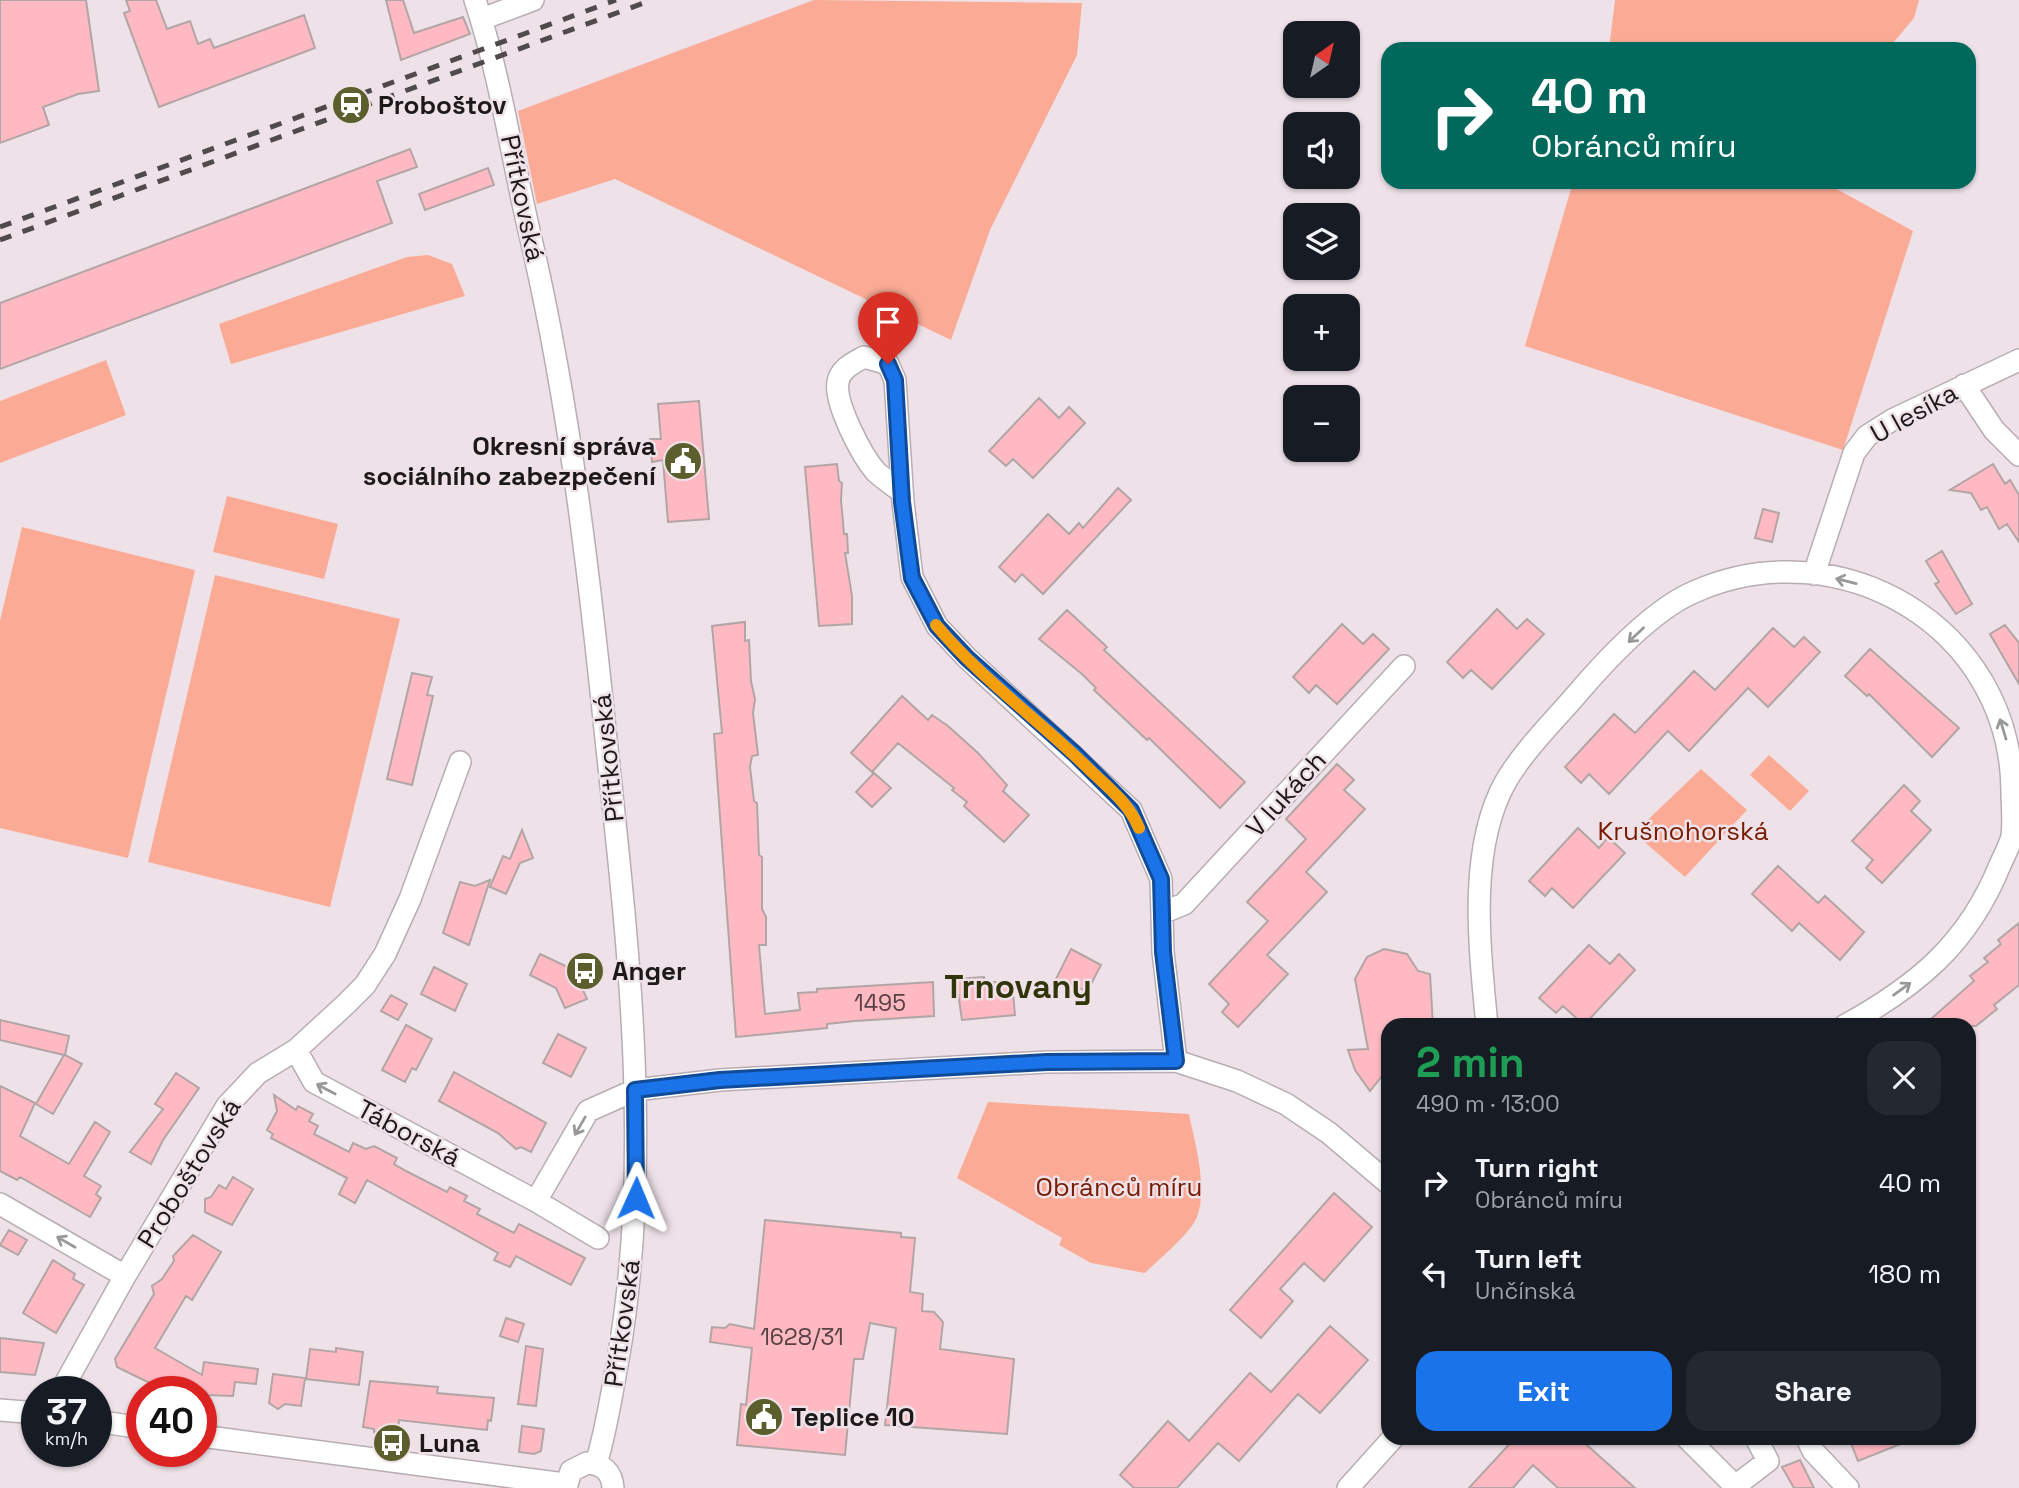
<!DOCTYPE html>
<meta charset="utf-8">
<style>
body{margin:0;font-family:"Space Grotesk",sans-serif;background:#242831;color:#f1f3f6;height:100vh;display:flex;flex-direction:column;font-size:26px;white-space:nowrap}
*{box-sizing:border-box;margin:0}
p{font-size:23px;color:#9ea1a6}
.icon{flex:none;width:38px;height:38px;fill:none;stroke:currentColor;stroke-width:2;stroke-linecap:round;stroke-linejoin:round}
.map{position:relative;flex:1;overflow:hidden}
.panel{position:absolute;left:1381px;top:1018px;width:595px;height:427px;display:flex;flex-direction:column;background:#171b24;border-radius:21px;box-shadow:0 2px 5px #0004}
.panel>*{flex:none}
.guide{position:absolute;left:1381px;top:42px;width:595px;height:147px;border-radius:21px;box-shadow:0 2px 5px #0004;background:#00695c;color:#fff;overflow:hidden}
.needle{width:46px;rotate:34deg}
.buttons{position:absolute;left:1283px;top:21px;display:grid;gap:14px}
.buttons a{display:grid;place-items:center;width:77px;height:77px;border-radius:14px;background:#171b24;box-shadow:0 2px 5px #0004;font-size:35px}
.speed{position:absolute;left:21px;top:1376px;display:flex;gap:14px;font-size:35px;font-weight:700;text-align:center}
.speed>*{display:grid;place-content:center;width:91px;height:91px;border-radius:50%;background:#171b24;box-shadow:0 2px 5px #0004;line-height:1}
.speed small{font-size:18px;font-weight:400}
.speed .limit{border:10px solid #d22;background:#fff;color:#111}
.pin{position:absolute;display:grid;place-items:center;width:60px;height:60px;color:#fff;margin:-72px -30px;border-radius:50% 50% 50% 0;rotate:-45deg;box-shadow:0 0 7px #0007}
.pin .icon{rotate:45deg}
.me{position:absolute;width:77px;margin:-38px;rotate:1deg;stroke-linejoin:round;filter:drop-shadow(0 0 5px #0008)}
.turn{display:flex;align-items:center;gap:24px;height:147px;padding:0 35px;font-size:32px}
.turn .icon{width:91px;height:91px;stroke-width:2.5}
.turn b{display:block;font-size:49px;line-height:60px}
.round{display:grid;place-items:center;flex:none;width:74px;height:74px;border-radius:21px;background:#242831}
.head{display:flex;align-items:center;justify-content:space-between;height:119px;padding:0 35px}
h1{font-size:42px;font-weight:700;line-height:52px;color:#1e9e55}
.cta{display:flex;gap:14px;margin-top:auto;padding:14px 35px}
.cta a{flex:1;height:80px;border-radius:21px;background:#1a73e8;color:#fff;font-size:28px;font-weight:700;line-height:80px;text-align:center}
.cta a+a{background:#242831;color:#f1f3f6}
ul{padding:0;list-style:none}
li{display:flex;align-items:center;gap:21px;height:91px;padding:0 35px}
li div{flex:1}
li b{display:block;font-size:26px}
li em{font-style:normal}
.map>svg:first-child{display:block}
</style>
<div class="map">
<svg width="2019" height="1488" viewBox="0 0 2019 1488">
<rect width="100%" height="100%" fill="#eee2e8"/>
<path fill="#faaa95" d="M814,0L1082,3L1077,55L990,230L951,340L615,179L537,204L518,111Z
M1615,0H1919L1914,18L1888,49H1609Z
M1573,182H1824L1913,231L1843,450L1525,346Z
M428,255L452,264L465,296L231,364L219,324L407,257Z
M106,360L126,415L0,463V401Z
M227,496L338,524L324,579L213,552Z
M22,527L195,570L128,858L0,828V621Z
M215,575L400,619L330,907L148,862Z
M1769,755L1809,791L1790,811L1750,775Z
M1701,769L1747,810L1685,877L1634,833Z
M988,1102L1189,1114C1195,1144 1208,1187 1197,1217C1191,1233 1158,1260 1145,1273L1091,1263L1059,1245L1062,1238L957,1178Z"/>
<path fill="#ffb9c2" stroke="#b2a5a6" stroke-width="2" d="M0,0H86L99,91L78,94L43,107L49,125L0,143Z
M126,0H156L167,29L190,21L198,44L210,39L214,48L304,15L315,48L159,107L124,13L130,11Z
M386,0H403L414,33L463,17L470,34L401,60Z
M410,149L417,167L377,181L392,223L0,369V303Z
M488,168L494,185L425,210L419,194Z
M1039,398L1059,418L1069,407L1085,423L1033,478L1013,459L1006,466L989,451Z
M699,401L709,519L668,522L663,460L652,462L650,439H661L658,404Z
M837,464L839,481L842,483L841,500L844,534H847L848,553H845L852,596V624L819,626L805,467Z
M1993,464L2005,484L2010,480L2019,495V542L2007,524L1999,529L1987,507L1981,510L1971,493L1950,490Z
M1118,488L1131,500L1043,594L1022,574L1015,582L999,567L1048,514L1069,534L1079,523L1083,528Z
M1763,509L1779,513L1772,542L1755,538Z
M1942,551L1972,604L1956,614L1935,584L1939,582L1926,561Z
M1497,609L1517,629L1527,619L1544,634L1492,689L1471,670L1463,678L1447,662Z
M1067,610L1107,647L1104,650L1245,782L1220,808L1149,738L1147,740L1094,690L1096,688L1082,674L1039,639Z
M745,622V641L749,640L751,681L755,699L753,713L758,755L752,756L750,767L754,801L757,803L759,855L762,857V909L766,917V945H759L765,1014L800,1010L798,993L817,992V989L933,982L934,1016L855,1021L827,1024V1028L736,1037L714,734L722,733L712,626Z
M1342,624L1363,644L1373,634L1389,649L1337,704L1316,685L1309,693L1293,677Z
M2005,625L2019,643V684L1990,634Z
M1773,628L1794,647L1804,637L1820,652L1768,707L1748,688L1689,751L1668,731L1609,794L1589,774L1581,783L1565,767L1614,714L1635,733L1694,671L1715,690Z
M1870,649L1959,728L1932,757L1869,694L1867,696L1845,676Z
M412,673L432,677L427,695L433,696L412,785L387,779Z
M902,696L928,720L932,715L948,726L978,753L1007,785L1003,791L1029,815L1004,842L964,806L967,802L952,790L954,788L898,743L872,772L851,753Z
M1337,764L1354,780L1344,790L1365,809L1306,872L1327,892L1267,955L1288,974L1238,1027L1222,1012L1229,1004L1209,984L1268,921L1247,902L1306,839L1286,819Z
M874,773L891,788L872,807L856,792Z
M1904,785L1920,801L1911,811L1931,830L1882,883L1866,868L1873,860L1852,841Z
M1578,828L1599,848L1608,837L1625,853L1573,908L1552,888L1545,896L1529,881Z
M522,830L533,858L520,863L506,894L490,887L503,856L510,859Z
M1778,866L1818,903L1825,896L1864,932L1840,960L1799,923L1792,931L1752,894Z
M490,880L469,945L443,933L460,882L475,886Z
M2019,923V985L1994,1005L1997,1009L1976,1026H1923L1974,981L1970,976L1988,962L1984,958L2001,944L1998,940Z
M1589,945L1610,964L1619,954L1635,970L1584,1025L1563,1006L1556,1013L1539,998Z
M1071,949L1101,965L1087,992L1066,981L1053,985Z
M1384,949L1407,954L1418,971L1430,974L1433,1026H1388V1078L1382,1076L1370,1091L1355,1070L1348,1050L1368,1049L1355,979L1367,957Z
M540,954L574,970L587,999L565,1008L556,988L530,975Z
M434,967L467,984L455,1011L421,994Z
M984,977L985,982H1012L1015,1015L962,1020L956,979Z
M391,995L407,1004L398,1020L381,1011Z
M0,1020L69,1036L65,1055L82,1064L53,1114L36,1104L64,1055L0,1040Z
M406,1025L432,1039L416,1070L412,1068L405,1082L382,1070Z
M558,1034L586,1048L571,1077L543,1063Z
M454,1072L546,1123L531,1152L521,1147L516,1149L498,1133L439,1101Z
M176,1073L199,1088L163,1140L151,1164L130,1152L163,1109L155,1104Z
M0,1086L35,1103L20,1136L69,1164L95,1122L110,1132L84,1176L101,1186L96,1194L101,1198L90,1217L20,1177L17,1180L0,1171Z
M274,1095L296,1110L298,1106L313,1114L309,1121L318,1126L314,1134L349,1152L353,1143L366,1149L374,1146L397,1158L394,1164L406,1171L447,1192L450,1187L467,1196L464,1201L480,1209L477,1214L514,1233L519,1224L585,1258L571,1285L516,1256L510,1267L494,1260L498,1253L367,1180L355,1203L339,1194L347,1178L271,1138L273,1134L267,1130L277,1111Z
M233,1177L253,1189L232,1225L205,1212V1199L211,1197L219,1185L226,1189Z
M1334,1193L1372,1227L1324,1281L1304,1263L1280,1289L1293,1301L1261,1338L1230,1310Z
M765,1220L901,1233V1237L915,1238L910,1292L923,1294L922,1311L934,1312L943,1322L940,1349L1014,1359L1007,1434L885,1425L896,1328L870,1323L863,1359H854L845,1455L737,1445L741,1404L746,1405L752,1348L710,1342L712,1327L725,1328L730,1324L754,1329Z
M9,1230L27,1240L18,1255L0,1245Z
M193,1235L221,1252L192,1300L186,1296L155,1348L202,1375L204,1362L258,1369L256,1384L235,1382L233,1396L208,1395L205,1391H166L117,1367L115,1359L154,1294L152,1286L162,1279L174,1261L173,1256Z
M53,1260L75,1274L73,1279L84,1285L56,1333L23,1313Z
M506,1318L524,1324L518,1342L500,1336Z
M1330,1326L1368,1360L1320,1413L1298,1394L1239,1461L1218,1443L1177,1488H1134L1120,1475L1168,1421L1189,1441L1250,1373L1271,1392Z
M0,1338L44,1343L35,1375L0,1372Z
M526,1346L543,1349L536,1406L518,1404Z
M336,1348L363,1352L359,1385L306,1379L310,1349L336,1352Z
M273,1374L305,1378L301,1406L285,1404L278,1409L269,1403Z
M370,1381L438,1387L437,1393L494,1398L491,1421L488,1420L487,1430L399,1420L397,1435L374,1432V1429L363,1427Z
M522,1426L544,1429L541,1451L534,1454L519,1452Z
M1515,1438H1579L1635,1488H1558L1533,1465L1513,1488H1469Z
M1849,1438H1913V1439L1858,1461Z
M1800,1460L1814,1488H1794L1782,1467Z"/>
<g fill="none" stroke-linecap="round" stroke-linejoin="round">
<defs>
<path id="minor" d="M475,0C501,78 512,160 531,239C569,403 589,572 606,739C628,943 653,1151 619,1354C612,1391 607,1428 596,1464
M482,19L533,0
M1964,385L1994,430L2019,455
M902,492C894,486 884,479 876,472C862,456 834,403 838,382C840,369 853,363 864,357L888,364L895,380L903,502L912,577L937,626L967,658L1131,810L1161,879L1163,952L1176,1061
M1814,574L1854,453L1867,436L1892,420L2019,360
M1162,913L1184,904L1404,666
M1487,1026C1480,950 1467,850 1506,781C1526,747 1558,717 1583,687C1611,655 1654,609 1694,592C1840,527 2011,627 2012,791C2012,805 2014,822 2012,836C2010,845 2004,856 2000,865C1968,944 1917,986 1844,1026
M296,1050L314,1082L536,1201L588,1111L635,1090L720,1080L1047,1062L1176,1061L1237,1081L1286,1104L1329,1133L1388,1183
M536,1201L598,1238
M0,1204L125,1276
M61,1391L125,1276L227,1106L258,1073L296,1050L345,1005L365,985L385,954L410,899L460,762
M0,1410L37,1413
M96,1421L142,1428
M201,1436L565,1484
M1687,1438L1737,1488
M1807,1438L1813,1451L1848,1488
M1735,1486L1768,1461L1756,1438
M566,1488L571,1471L587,1463C603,1464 612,1472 613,1488
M1348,1488L1393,1438"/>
</defs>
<use href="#minor" stroke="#b8adb3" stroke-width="24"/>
<use href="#minor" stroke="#fff" stroke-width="21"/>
<path stroke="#504a4d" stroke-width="5" stroke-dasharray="12 12" stroke-linecap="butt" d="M0,227L616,0
M0,240L652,0"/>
</g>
<defs><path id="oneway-shaft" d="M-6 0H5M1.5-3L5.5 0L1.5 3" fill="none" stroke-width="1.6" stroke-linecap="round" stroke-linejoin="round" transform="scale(1.75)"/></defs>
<g stroke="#999898">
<use href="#oneway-shaft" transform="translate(1846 581) rotate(-166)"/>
<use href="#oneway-shaft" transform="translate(1636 635) rotate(136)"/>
<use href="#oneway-shaft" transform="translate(2003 729) rotate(-107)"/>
<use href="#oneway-shaft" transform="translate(1902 989) rotate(-36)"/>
<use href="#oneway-shaft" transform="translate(326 1089) rotate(-152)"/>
<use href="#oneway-shaft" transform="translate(580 1126) rotate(120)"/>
<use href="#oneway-shaft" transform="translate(66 1242) rotate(-150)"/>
</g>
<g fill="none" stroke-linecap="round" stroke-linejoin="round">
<defs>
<path id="route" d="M636,1198L635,1090L720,1080L1047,1062L1176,1061L1163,952L1161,879L1131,810L1075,754L967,658L937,626L912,578L902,502L895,380L888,364"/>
</defs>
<use href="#route" stroke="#114b97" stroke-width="18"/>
<use href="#route" stroke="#1a73e8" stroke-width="12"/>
<path stroke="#f59e0b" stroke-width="12" d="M936,625C982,680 1042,722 1092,772C1111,790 1129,804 1139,828"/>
</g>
<defs>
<symbol id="station-disc" viewBox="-11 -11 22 22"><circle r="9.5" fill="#5c5f2d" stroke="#eee2e8"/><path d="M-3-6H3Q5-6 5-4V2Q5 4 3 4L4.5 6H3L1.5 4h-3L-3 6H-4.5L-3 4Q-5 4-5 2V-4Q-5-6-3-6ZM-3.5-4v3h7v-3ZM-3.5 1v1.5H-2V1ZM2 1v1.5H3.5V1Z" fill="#fff"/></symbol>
<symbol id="civic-disc" viewBox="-11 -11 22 22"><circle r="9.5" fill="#5c5f2d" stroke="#eee2e8"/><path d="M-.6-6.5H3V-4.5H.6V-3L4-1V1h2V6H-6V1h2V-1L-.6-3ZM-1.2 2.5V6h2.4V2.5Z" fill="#fff"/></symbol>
<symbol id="bus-disc" viewBox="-11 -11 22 22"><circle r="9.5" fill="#5c5f2d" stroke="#eee2e8"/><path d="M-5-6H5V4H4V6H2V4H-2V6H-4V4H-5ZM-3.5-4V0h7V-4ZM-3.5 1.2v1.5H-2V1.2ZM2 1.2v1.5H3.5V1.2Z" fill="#fff"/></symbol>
</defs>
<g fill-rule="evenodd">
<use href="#station-disc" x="329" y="83" width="44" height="44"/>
<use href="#civic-disc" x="661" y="439" width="44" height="44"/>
<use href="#bus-disc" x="563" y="949" width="44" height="44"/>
<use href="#civic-disc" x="742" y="1395" width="44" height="44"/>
<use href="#bus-disc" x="370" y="1421" width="44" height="44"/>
</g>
<g text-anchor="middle" stroke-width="5" stroke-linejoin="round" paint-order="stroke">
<g font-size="23" fill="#564145">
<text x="880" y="1011">1495</text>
<text x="802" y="1345">1628/31</text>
</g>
<g font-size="26" font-weight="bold" fill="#1d191b" stroke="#eee2e8" text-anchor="start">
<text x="378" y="114">Proboštov</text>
<text x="656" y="455" text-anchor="end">Okresní správa<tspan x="656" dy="30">sociálního zabezpečení</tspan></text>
<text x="612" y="980">Anger</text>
<text x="791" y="1426">Teplice 10</text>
<text x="419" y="1452">Luna</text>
</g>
<g font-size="26" fill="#1d191b" stroke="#eee2e8">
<text transform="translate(523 198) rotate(78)" y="9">Přítkovská</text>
<text transform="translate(1914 413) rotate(-29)" y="9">U lesíka</text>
<text transform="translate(608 758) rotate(-96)" y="9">Přítkovská</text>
<text transform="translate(1286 794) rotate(-48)" y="9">V lukách</text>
<text transform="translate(409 1133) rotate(28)" y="9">Táborská</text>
<text transform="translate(189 1173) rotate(-58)" y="9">Proboštovská</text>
<text transform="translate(622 1323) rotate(-82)" y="9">Přítkovská</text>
</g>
<g font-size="26" fill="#791b00" stroke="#eee2e8">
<text x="1683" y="840">Krušnohorská</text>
<text x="1119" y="1196">Obránců míru</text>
</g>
<g font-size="33" font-weight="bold" fill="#32340a" stroke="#eee2e8">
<text x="1018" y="998">Trnovany</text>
</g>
</g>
</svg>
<div class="buttons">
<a><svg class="needle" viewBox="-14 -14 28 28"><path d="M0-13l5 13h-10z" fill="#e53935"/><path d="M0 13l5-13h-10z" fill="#9ea1a6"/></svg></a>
<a><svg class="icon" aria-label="sound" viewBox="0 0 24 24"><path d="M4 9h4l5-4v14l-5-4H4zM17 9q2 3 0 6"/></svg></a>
<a><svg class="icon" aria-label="layers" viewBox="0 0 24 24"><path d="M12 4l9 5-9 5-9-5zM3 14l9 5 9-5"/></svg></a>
<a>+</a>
<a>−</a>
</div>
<div class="speed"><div>37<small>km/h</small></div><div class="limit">40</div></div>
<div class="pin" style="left:888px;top:364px;background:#d93025"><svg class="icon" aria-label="arrive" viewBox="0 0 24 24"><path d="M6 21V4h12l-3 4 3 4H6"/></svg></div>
<svg class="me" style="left:636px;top:1198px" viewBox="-20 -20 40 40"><path d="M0-17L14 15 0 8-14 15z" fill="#1a73e8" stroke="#fff" stroke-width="4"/></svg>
<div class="guide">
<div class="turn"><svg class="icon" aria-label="right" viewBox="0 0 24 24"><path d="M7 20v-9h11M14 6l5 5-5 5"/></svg><div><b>40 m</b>Obránců míru</div></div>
</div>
<section class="panel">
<div class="head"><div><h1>2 min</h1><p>490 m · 13:00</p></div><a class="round"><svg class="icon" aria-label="close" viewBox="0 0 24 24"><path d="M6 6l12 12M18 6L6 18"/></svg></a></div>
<ul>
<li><svg class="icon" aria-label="right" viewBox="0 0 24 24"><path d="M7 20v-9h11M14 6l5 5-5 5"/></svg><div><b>Turn right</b><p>Obránců míru</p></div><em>40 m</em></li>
<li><svg class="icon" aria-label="left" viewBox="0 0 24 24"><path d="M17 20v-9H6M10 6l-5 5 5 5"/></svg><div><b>Turn left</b><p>Unčínská</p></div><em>180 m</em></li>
</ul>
<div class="cta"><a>Exit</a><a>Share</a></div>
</section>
</div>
